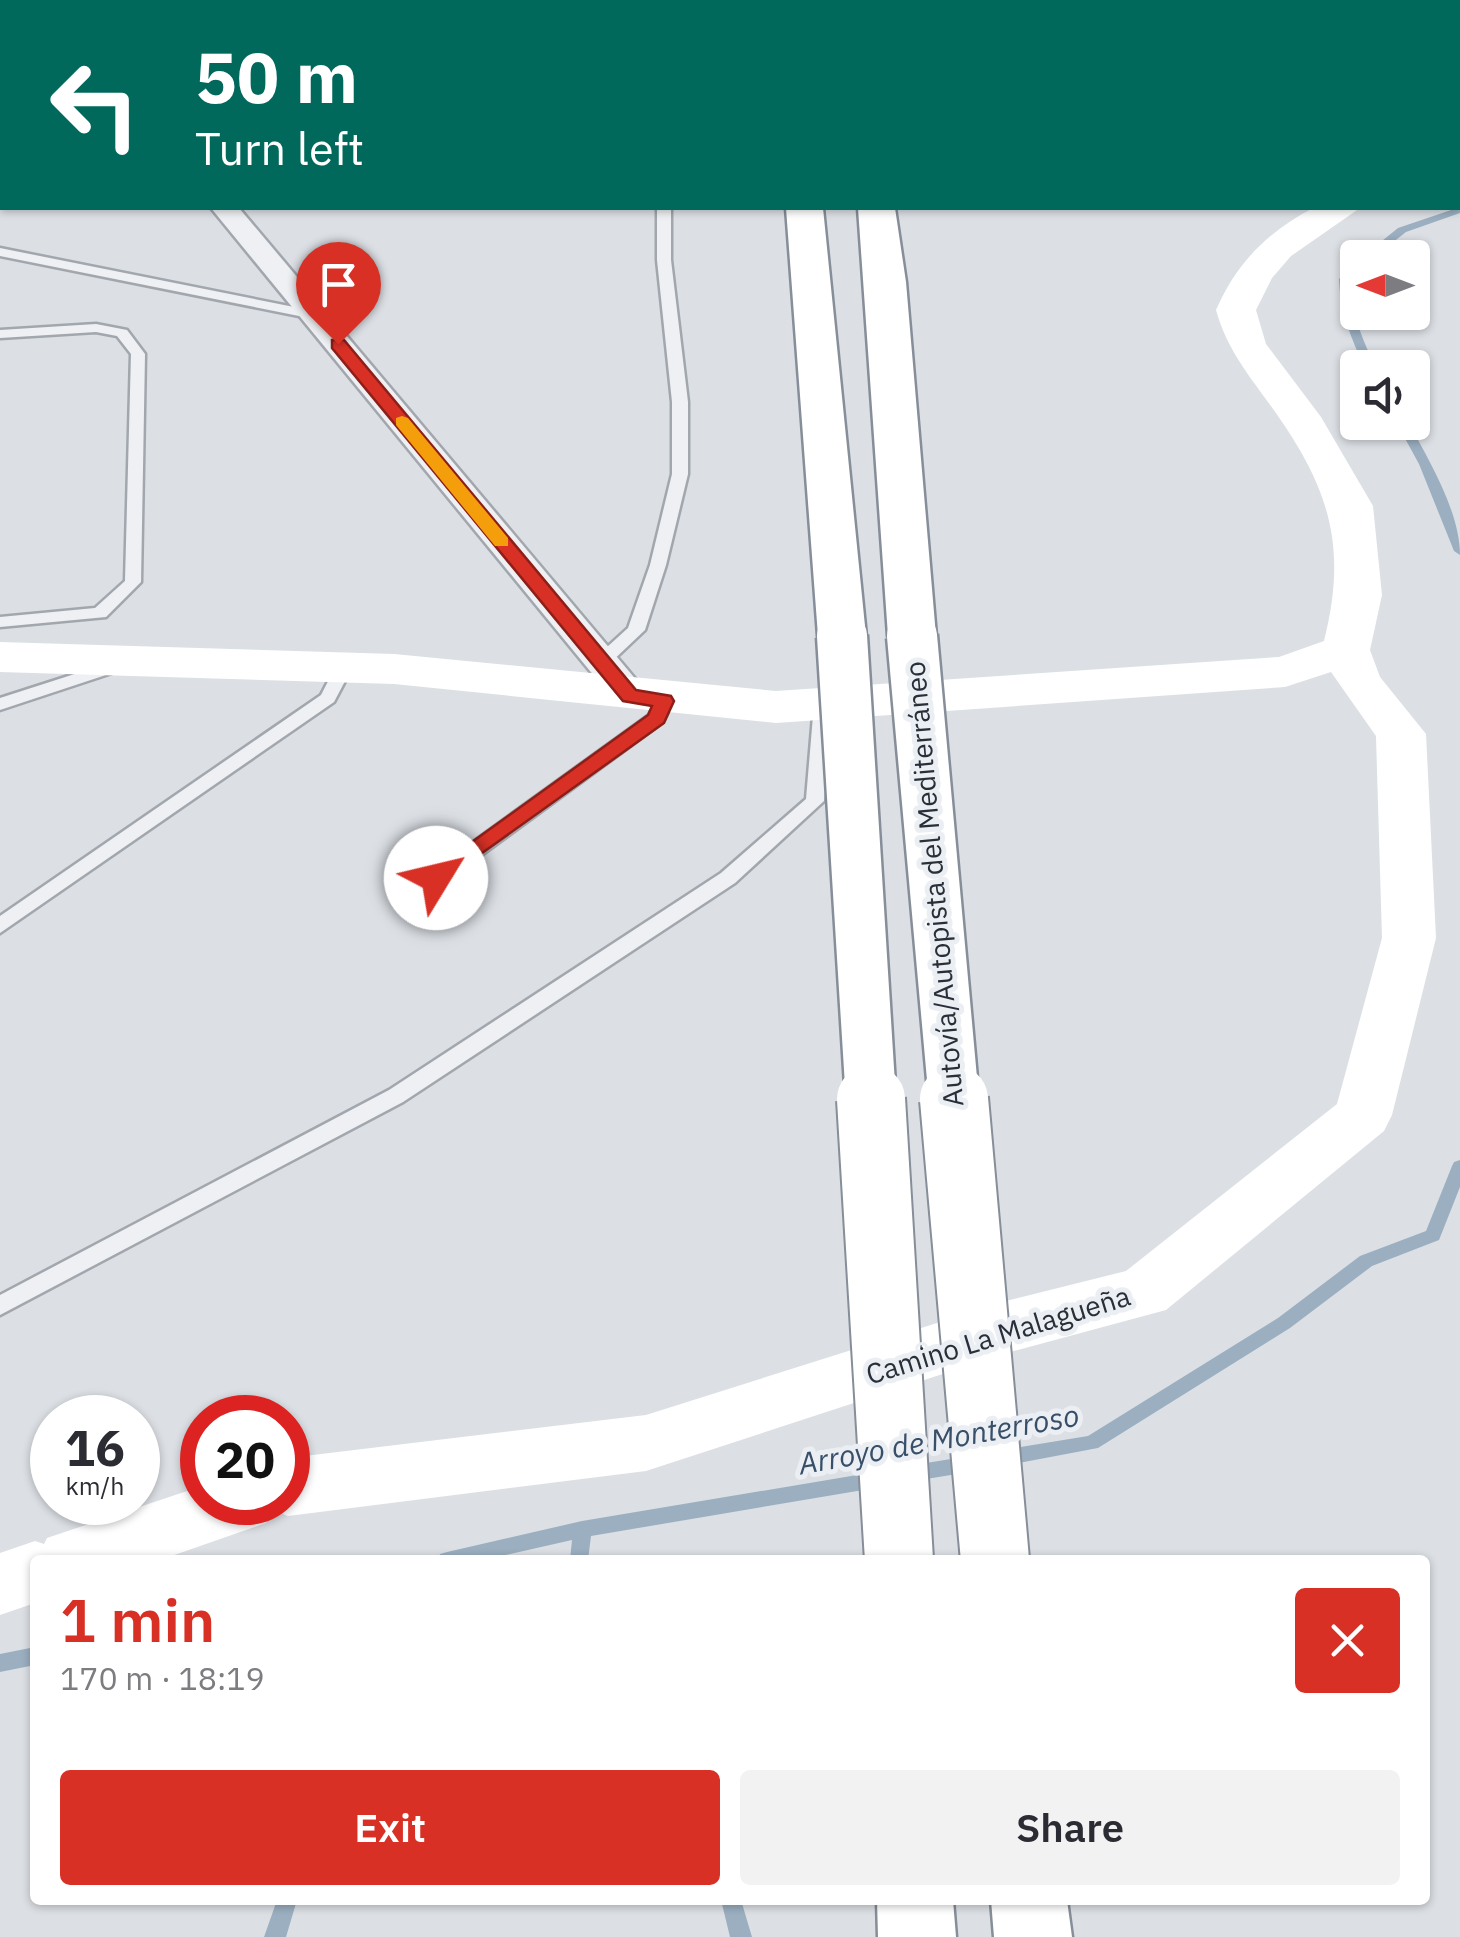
<!DOCTYPE html>
<meta charset="utf-8">
<style>
body{margin:0;font-family:"IBM Plex Sans",sans-serif;background:#f2f2f3;color:#2b2b33;height:100vh;display:flex;flex-direction:column;font-size:38px;white-space:nowrap}
*{box-sizing:border-box;margin:0}
p{font-size:32px;color:#7c7c81}
.icon{flex:none;width:55px;height:55px;fill:none;stroke:currentColor;stroke-width:2;stroke-linecap:round;stroke-linejoin:round}
.map{position:relative;flex:1;overflow:hidden}
.drawer{position:absolute;left:30px;top:1555px;width:1400px;height:350px;display:flex;flex-direction:column;background:#fff;border-radius:10px;box-shadow:0 2px 8px #0004}
.drawer>*{flex:none}
.guide{position:absolute;left:0px;top:0px;width:1460px;height:210px;box-shadow:0 2px 8px #0004;background:#00695c;color:#fff;overflow:hidden}
.needle{width:65px;rotate:270deg}
.buttons{position:absolute;left:1340px;top:240px;display:grid;gap:20px}
.buttons a{display:grid;place-items:center;width:90px;height:90px;border-radius:10px;background:#fff;box-shadow:0 2px 8px #0004;font-size:50px}
.speed{position:absolute;left:30px;top:1395px;display:flex;gap:20px;font-size:50px;font-weight:700;text-align:center}
.speed>*{display:grid;place-content:center;width:130px;height:130px;border-radius:50%;background:#fff;box-shadow:0 2px 8px #0004;line-height:1}
.speed small{font-size:25px;font-weight:400}
.speed .limit{border:15px solid #d22;background:#fff;color:#111}
.pin{position:absolute;display:grid;place-items:center;width:85px;height:85px;color:#fff;margin:-102px -42px;border-radius:50% 50% 50% 0;rotate:-45deg;box-shadow:0 0 10px #0007}
.pin .icon{rotate:45deg}
.me{position:absolute;width:110px;margin:-55px;rotate:54deg;stroke-linejoin:round;filter:drop-shadow(0 0 8px #0008)}
.turn{display:flex;align-items:center;gap:35px;height:210px;padding:0 30px;font-size:45px}
.turn .icon{width:130px;height:130px;stroke-width:2.5}
.turn b{display:block;font-size:70px;line-height:85px}
.round{display:grid;place-items:center;flex:none;width:105px;height:105px;border-radius:10px;background:#f2f2f3}
.headline{display:flex;align-items:center;justify-content:space-between;height:170px;padding:0 30px}
h1{font-size:60px;font-weight:600;line-height:75px;color:#d93025}
.primary-button{display:flex;gap:20px;margin-top:auto;padding:20px 30px}
.primary-button a{flex:1;height:115px;border-radius:10px;background:#d93025;color:#fff;font-size:40px;font-weight:600;line-height:115px;text-align:center}
.primary-button a+a{background:#f2f2f3;color:#2b2b33}
.map>svg:first-child{display:block}
</style>
<div class="map">
<svg width="1460" height="1937" viewBox="0 0 1460 1937">
<rect width="100%" height="100%" fill="#dce0e5"/>
<g fill="none" stroke-linecap="round" stroke-linejoin="round">
<path fill="#9bafc1" fill-rule="evenodd" d="M1460,207V213L1406,232L1373,258H1361L1398,228Z
M1358,261V271L1349,280C1351,312 1362,339 1376,368H1365C1351,339 1340,311 1339,279Z
M1396,422H1408C1429,460 1460,512 1460,555L1454,551L1419,464Z
M1460,1160V1187L1439,1240L1372,1266L1290,1328L1098,1448L1002,1466L996,1464L993,1458L996,1452L1002,1450L1088,1436L1278,1318L1360,1256L1426,1231L1452,1166L1454,1162Z
M969,1456L975,1458L978,1464L975,1470L969,1472L908,1482L902,1480L899,1474L902,1468L908,1466Z
M881,1471L887,1473L890,1479L887,1485L881,1487L591,1536L588,1560H570L572,1540L483,1560H438L440,1554L447,1552L582,1521Z
M35,1647V1665L0,1672V1654Z
M277,1900H297L286,1937H264Z
M721,1900H741L752,1937H730Z"/>
<defs>
<path id="lane" d="M1042,0H1054V2H1042Z
M1060,0H1072V2H1060Z
M1460,41V50L1458,51V42Z
M657,208H671V260L688,402V474L666,565L645,630L607,666H595L592,662L595,658L628,628L650,565L672,474V402L657,260Z
M0,248L314,311L321,315L314,319L0,256Z
M96,324L127,330L145,354L141,582L106,617L0,627V617L95,608L125,581L131,354L117,336L96,332L0,338V330Z
M344,661L353,666L334,702L0,933V916L321,695L338,662Z
M112,662L118,663L121,667L118,671L0,710V698Z
M664,695L673,701L663,722L412,906H398L395,901L398,896L649,715L658,697Z
M823,698L832,704L824,801L735,883L403,1102L0,1315V1295L389,1090L721,873L806,799L814,704Z"/>
<path id="street" d="M211,208H239L643,688L648,696L643,704H617Z"/>
<path id="highway" d="M706,0H739L740,2H707Z
M758,0H790V2H758Z
M813,0H845V2H813Z
M786,208H823L866,636L859,646L842,651L825,646L818,636Z
M858,208H895L906,282L936,636L929,646L912,651L895,646L888,636Z
M877,1900H953L956,1937H878Z
M991,1900H1067L1072,1937H994Z"/>
</defs>
<use href="#lane" stroke="#a2a7ae" stroke-width="5"/>
<use href="#street" stroke="#a2a7ae" stroke-width="5"/>
<use href="#highway" stroke="#868e99" stroke-width="5"/>
<use href="#lane" fill="#eff0f3" fill-rule="evenodd"/>
<use href="#street" fill="#eff0f3" fill-rule="evenodd"/>
<path fill="#fff" fill-rule="evenodd" d="M1460,157V179L1458,180V158Z
M1313,208H1360L1291,256L1272,278L1256,310L1266,344L1321,417L1373,506L1382,595L1370,650L1380,677L1426,734L1436,938L1392,1115L1384,1131L1166,1310L1010,1352L646,1471L288,1516L272,1510L266,1523L160,1560H35V1603L0,1615V1553L35,1541L44,1544L47,1538L202,1486V1502H288V1458L646,1415L1010,1300L1126,1271L1337,1104L1382,938L1376,736L1331,672L1285,687L776,723L394,684L0,672V642L394,654L776,691L1279,657L1324,641C1347,550 1331,492 1278,416C1253,380 1228,353 1216,310C1237,262 1268,232 1313,208Z"/>
<use href="#highway" fill="#fff" fill-rule="evenodd"/>
<defs>
<path id="highway-bridge-far1" d="M842,636L871,1101
M912,636L954,1101"/>
<path id="highway-bridge" d="M871,1099L899,1560
M954,1099L995,1560"/>
</defs>
<use href="#highway-bridge-far1" stroke="#868e99" stroke-width="55" stroke-linecap="butt"/>
<use href="#highway-bridge" stroke="#868e99" stroke-width="72" stroke-linecap="butt"/>
<use href="#highway-bridge-far1" stroke="#fff" stroke-width="50"/>
<use href="#highway-bridge" stroke="#fff" stroke-width="68"/>
</g>
<path fill="#d93025" stroke="#8d1f18" stroke-width="2.5" d="M332,340H344L636,690L671,696L674,701L664,723L436,886L425,878L429,873L648,715L652,706L623,701L332,348Z"/>
<path fill="#f59e0b" d="M402,416L408,418L508,538V546H495L396,425V418Z"/>
<g text-anchor="middle" stroke-width="10" stroke-linejoin="round" paint-order="stroke">
<g font-size="28" fill="#282f39" stroke="#ebeff3">
<text transform="translate(934 884) rotate(-95)" y="10">Autovía/Autopista del Mediterráneo</text>
<text transform="translate(998 1335) rotate(-17)" y="10">Camino La Malagueña</text>
</g>
<g font-size="30" font-style="italic" fill="#374f68" stroke="#ebeff3">
<text transform="translate(939 1440) rotate(-10)" y="10">Arroyo de Monterroso</text>
</g>
</g>
</svg>
<div class="buttons">
<a><svg class="needle" viewBox="-14 -14 28 28"><path d="M0-13l5 13h-10z" fill="#e53935"/><path d="M0 13l5-13h-10z" fill="#7c7c81"/></svg></a>
<a><svg class="icon" aria-label="sound" viewBox="0 0 24 24"><path d="M4 9h4l5-4v14l-5-4H4zM17 9q2 3 0 6"/></svg></a>
</div>
<div class="speed"><div>16<small>km/h</small></div><div class="limit">20</div></div>
<div class="pin" style="left:338px;top:344px;background:#d93025"><svg class="icon" aria-label="arrive" viewBox="0 0 24 24"><path d="M6 21V4h12l-3 4 3 4H6"/></svg></div>
<svg class="me" style="left:436px;top:878px" viewBox="-20 -20 40 40"><circle r="19" fill="#fff"/><path d="M0-13L10 11 0 6-10 11z" fill="#d93025"/></svg>
<div class="guide">
<div class="turn"><svg class="icon" aria-label="left" viewBox="0 0 24 24"><path d="M17 20v-9H6M10 6l-5 5 5 5"/></svg><div><b>50 m</b>Turn left</div></div>
</div>
<section class="drawer">
<div class="headline"><div><h1>1 min</h1><p>170 m · 18:19</p></div><a class="round" style="background:#d93025;color:#fff"><svg class="icon" aria-label="close" viewBox="0 0 24 24"><path d="M6 6l12 12M18 6L6 18"/></svg></a></div>
<div class="primary-button"><a>Exit</a><a>Share</a></div>
</section>
</div>
